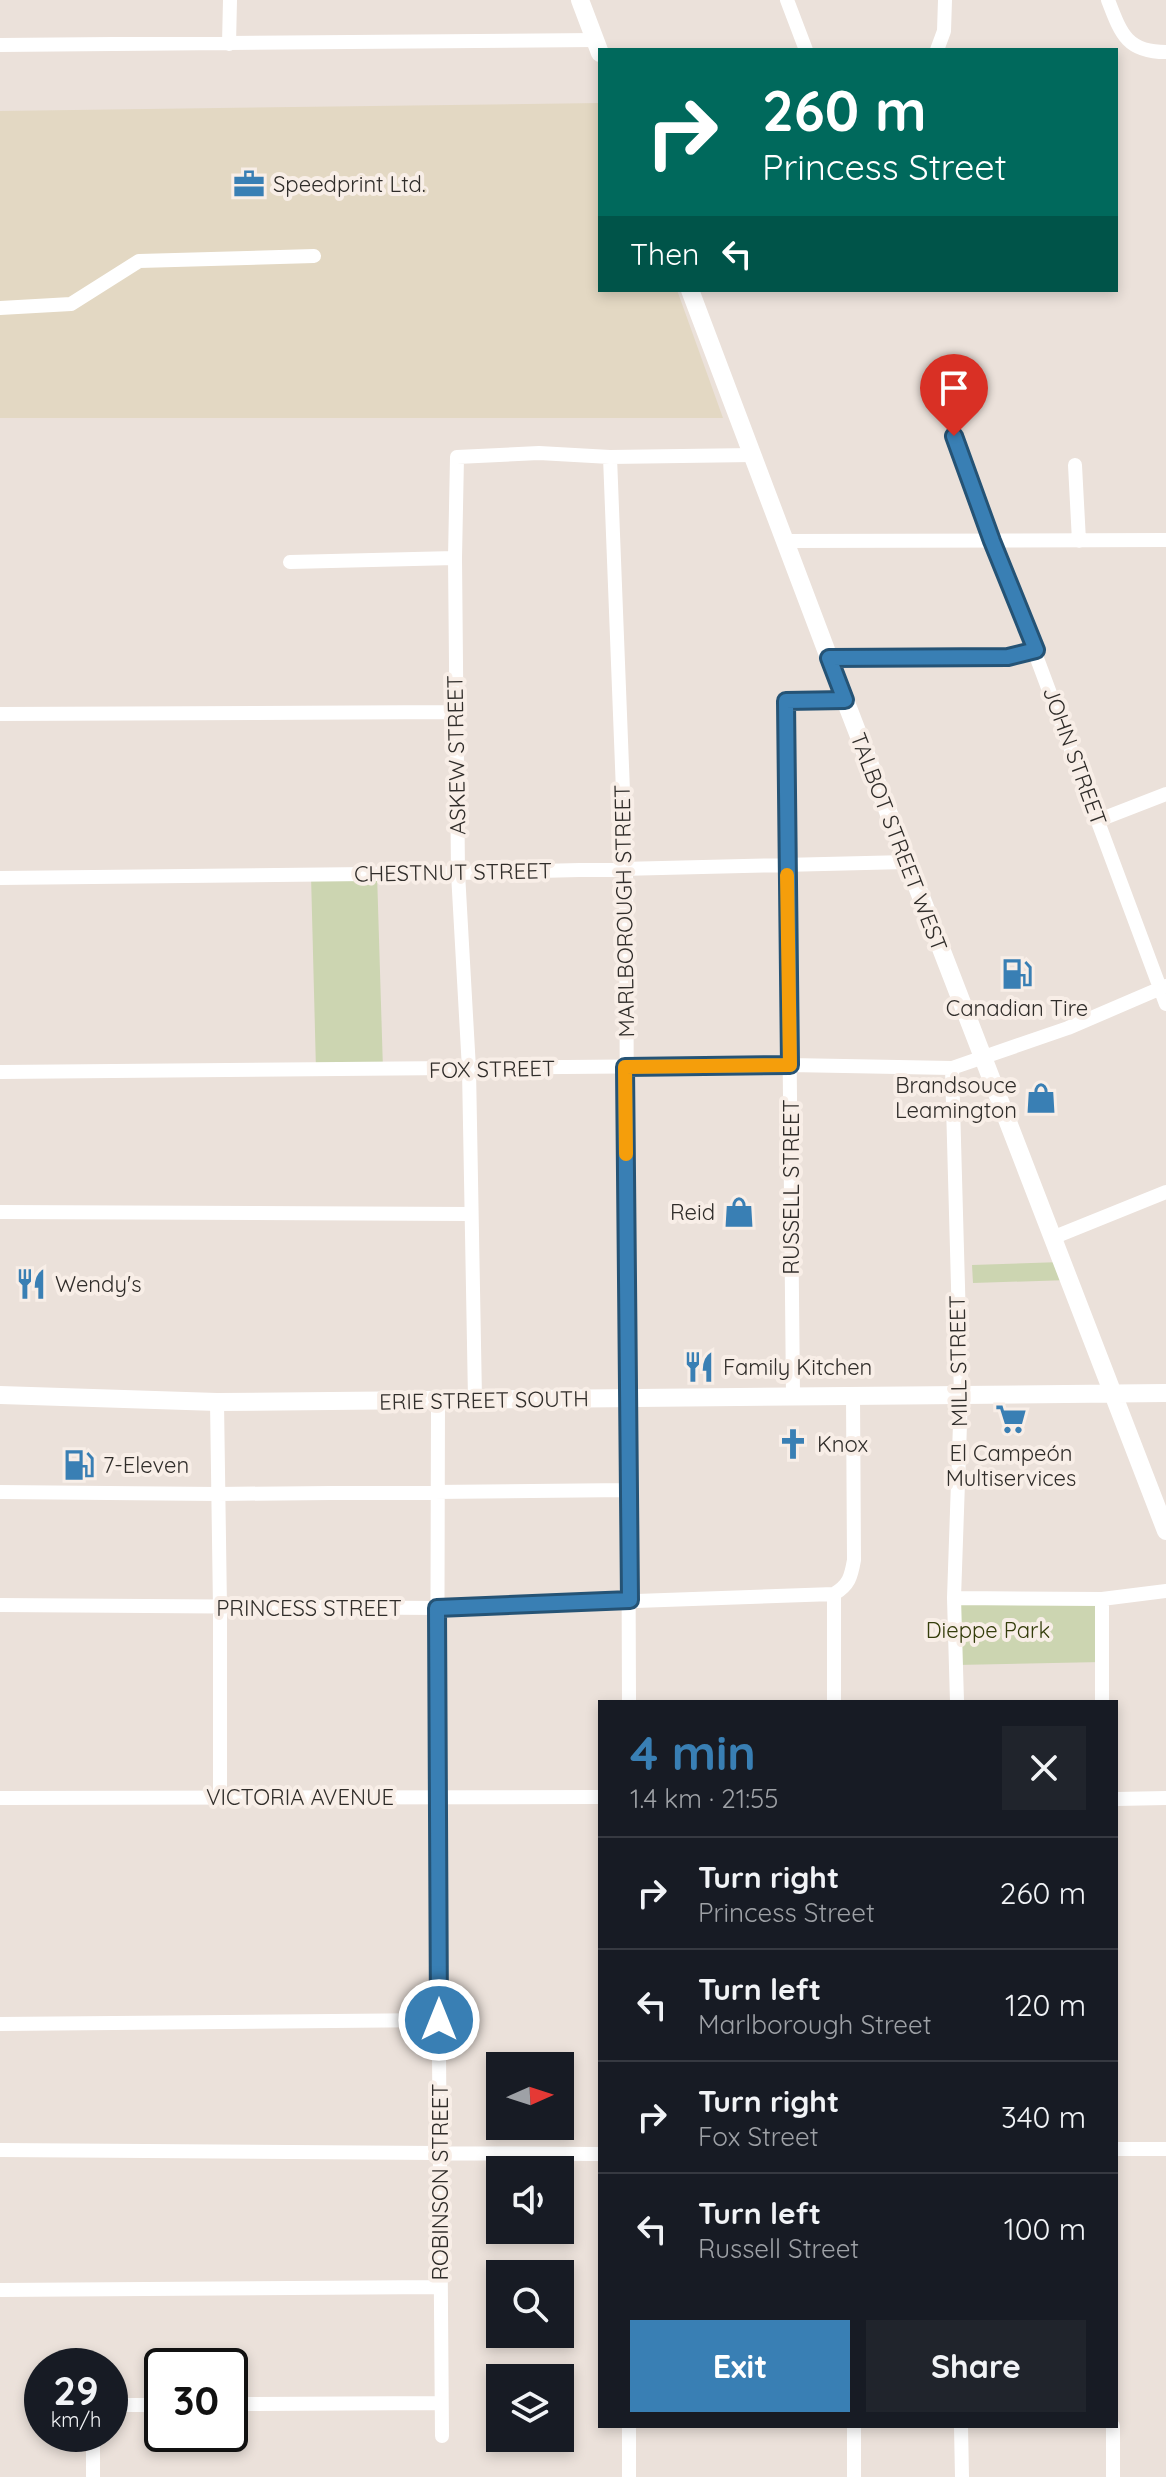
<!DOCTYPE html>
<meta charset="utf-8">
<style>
body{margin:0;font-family:Quicksand,sans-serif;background:#20242c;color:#f1f3f6;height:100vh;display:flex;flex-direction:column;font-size:30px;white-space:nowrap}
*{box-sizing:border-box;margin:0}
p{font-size:26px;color:#9ea1a6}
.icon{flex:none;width:44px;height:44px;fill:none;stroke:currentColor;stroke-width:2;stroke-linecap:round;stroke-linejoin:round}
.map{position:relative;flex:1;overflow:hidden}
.panel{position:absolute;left:598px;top:1700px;width:520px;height:728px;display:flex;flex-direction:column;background:#171b24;border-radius:0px;box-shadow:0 4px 12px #0003}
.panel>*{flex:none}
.hud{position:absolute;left:598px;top:48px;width:520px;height:244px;border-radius:0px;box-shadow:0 4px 12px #0003;background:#00695c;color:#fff;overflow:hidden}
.needle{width:52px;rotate:87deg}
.tools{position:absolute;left:486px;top:2052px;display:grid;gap:16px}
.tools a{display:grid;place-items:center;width:88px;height:88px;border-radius:0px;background:#171b24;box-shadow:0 4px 12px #0003;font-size:40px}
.speed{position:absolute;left:24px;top:2348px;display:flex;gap:16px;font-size:40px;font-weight:700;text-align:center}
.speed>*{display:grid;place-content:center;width:104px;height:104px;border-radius:50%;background:#171b24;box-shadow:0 4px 12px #0003;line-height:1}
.speed small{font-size:20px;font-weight:400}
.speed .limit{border:4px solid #111;border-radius:12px;background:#fff;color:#111}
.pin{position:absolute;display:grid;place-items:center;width:68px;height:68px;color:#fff;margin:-82px -34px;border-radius:50% 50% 50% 0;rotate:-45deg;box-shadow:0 0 8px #0007}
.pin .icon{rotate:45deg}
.me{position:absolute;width:88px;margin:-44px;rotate:0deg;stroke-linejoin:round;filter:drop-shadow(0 0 6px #0008)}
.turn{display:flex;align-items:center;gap:28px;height:168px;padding:0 32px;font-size:36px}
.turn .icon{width:104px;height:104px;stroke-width:2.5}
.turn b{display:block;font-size:56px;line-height:68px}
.then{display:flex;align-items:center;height:76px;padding:0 32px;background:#0003;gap:16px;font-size:30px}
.round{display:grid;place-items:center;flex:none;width:84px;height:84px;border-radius:0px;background:#20242c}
.overview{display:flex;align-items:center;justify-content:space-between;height:136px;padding:0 32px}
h1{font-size:48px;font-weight:700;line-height:60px;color:#397fb4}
.button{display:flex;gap:16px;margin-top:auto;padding:16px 32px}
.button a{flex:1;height:92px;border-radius:0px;background:#397fb4;color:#fff;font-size:32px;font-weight:700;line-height:92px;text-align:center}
.button a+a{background:#20242c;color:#f1f3f6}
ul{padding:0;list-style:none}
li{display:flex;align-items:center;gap:24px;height:112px;padding:0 32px;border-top:2px solid #363941}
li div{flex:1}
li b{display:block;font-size:30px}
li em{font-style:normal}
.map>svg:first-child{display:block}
</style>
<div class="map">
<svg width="1166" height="2477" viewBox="0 0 1166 2477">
<rect width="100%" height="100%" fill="#ebe1da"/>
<path fill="#e3d8c3" d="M600,103V290H677L723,418H0V111Z"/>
<path fill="#ccd5b1" d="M377,873L383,1070H316L311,875Z
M1062,1262L1069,1280L973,1283L972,1265Z
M954,1598L1102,1599V1662L956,1665Z"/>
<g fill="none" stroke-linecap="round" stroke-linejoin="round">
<path stroke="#fff" stroke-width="14" d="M787,0L806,50
M1108,0C1121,34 1127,52 1166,52
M229,44L230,0
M0,45L595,40
M937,50L944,31L945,0
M0,308L71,304L139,261L314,256
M956,418L954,436L1166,1004
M610,457L626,869L629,1702
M1075,465L1079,541
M784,541L1166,540
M290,562L455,558
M829,658L1008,657L1036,650
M0,714L456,712
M1099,820L1166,794
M0,878L458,873L907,862
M952,1068L961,1395L954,1598L957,1702
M0,1072L790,1065L952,1068L1068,1028L1166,986
M0,1212L470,1214
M1052,1238L1166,1192
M793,1396L786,701L845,700
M475,1399L469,1069L458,873L455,558L457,457L539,453L610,457L753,455
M438,1400L437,1797L442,2436
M217,1402L220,1608V1796
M0,1492L217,1494L628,1490
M954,1598L1102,1599L1166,1591
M0,1605L437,1608L834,1594C849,1585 851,1577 854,1560L853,1395
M834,1702V1594
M1102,1702V1599
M0,1798L600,1797
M1116,1799L1166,1798
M0,2024L439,2020
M1116,2149H1166
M0,2150L600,2154
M0,2290L440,2287
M230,2404L441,2403
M110,2405H162
M854,2426V2477
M961,2426L962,2477
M93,2477V2434
M629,2477V2426
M1113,2477V2426"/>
<path stroke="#fff" stroke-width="18" d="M580,0L600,53
M690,290L845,700L1166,1531
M0,1395L217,1402L1166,1393"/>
</g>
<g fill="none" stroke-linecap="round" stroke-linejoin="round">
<defs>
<path id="route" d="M439,2020L437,1608L630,1600L625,1067L790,1065L786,701L845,700L829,658L1008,657L1036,650L992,541L954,436"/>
</defs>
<use href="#route" stroke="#255375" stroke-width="20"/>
<use href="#route" stroke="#397fb4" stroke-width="14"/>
<path stroke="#f59e0b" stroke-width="14" d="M626,1154L625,1067L790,1065L787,875"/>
</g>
<defs>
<symbol id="office-bare" viewBox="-9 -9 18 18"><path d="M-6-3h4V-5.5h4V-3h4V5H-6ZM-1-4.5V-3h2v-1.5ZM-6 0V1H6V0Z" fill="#397fb4" stroke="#f8eee7" stroke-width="2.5" paint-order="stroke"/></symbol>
<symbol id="fuel-bare" viewBox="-9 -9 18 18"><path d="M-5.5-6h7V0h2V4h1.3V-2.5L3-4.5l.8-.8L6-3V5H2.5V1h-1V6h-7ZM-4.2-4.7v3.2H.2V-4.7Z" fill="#397fb4" stroke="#f8eee7" stroke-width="2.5" paint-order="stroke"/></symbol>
<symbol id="shop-bare" viewBox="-9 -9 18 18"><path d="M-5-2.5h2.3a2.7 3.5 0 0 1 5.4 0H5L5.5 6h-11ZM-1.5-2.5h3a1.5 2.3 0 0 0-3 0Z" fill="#397fb4" stroke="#f8eee7" stroke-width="2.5" paint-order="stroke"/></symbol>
<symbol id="restaurant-bare" viewBox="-9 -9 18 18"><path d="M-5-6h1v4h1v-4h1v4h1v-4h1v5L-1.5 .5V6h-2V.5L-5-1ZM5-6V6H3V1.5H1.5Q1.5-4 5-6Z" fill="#397fb4" stroke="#f8eee7" stroke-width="2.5" paint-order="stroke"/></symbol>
<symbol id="supermarket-bare" viewBox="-9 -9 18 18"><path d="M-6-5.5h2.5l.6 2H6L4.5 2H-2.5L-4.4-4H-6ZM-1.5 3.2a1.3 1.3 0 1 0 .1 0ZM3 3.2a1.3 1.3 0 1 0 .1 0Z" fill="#397fb4" stroke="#f8eee7" stroke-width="2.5" paint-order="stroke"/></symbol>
<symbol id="church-bare" viewBox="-9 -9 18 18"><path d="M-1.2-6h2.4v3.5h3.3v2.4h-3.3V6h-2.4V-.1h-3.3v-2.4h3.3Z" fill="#397fb4" stroke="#f8eee7" stroke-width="2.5" paint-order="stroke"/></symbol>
</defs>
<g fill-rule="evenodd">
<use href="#office-bare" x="227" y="162" width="44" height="44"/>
<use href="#fuel-bare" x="995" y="952" width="44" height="44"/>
<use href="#shop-bare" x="1019" y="1076" width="44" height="44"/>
<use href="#shop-bare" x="717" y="1190" width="44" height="44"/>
<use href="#restaurant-bare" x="9" y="1262" width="44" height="44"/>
<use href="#restaurant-bare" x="677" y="1345" width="44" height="44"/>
<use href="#supermarket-bare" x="989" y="1397" width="44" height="44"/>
<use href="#church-bare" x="771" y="1422" width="44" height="44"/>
<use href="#fuel-bare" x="57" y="1443" width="44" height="44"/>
</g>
<g text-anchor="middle" stroke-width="8" stroke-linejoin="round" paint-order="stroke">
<g font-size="22" fill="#302d2a" stroke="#f8eee7" text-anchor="start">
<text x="273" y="192">Speedprint Ltd.</text>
<text x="1017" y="1016" text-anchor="middle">Canadian Tire</text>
<text x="1017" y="1093" text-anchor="end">Brandsouce<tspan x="1017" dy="25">Leamington</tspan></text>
<text x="715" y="1220" text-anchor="end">Reid</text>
<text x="55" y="1292">Wendy's</text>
<text x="723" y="1375">Family Kitchen</text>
<text x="817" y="1452">Knox</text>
<text x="1011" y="1461" text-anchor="middle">El Campeón<tspan x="1011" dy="25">Multiservices</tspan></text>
<text x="103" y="1473">7-Eleven</text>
</g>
<g font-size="22" fill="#302d2a" stroke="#f8eee7">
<text transform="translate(456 755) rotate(-91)" y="8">ASKEW STREET</text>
<text transform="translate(1075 756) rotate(70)" y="8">JOHN STREET</text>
<text transform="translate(899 842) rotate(69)" y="8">TALBOT STREET WEST</text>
<text transform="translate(453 872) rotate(-1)" y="8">CHESTNUT STREET</text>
<text transform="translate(624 911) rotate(-91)" y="8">MARLBOROUGH STREET</text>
<text transform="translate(492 1069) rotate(-1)" y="8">FOX STREET</text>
<text transform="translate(791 1187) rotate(-90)" y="8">RUSSELL STREET</text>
<text transform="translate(958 1361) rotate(-91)" y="8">MILL STREET</text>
<text transform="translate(484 1400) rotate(-1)" y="8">ERIE STREET SOUTH</text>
<text x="309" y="1616">PRINCESS STREET</text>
<text x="300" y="1805">VICTORIA AVENUE</text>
<text transform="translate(440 2182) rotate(-90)" y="8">ROBINSON STREET</text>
</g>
<g font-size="22" fill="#343d0b" stroke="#f8eee7">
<text x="988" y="1638">Dieppe Park</text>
</g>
</g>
</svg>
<div class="tools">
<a><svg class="needle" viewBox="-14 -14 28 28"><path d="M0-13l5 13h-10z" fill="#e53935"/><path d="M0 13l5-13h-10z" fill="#9ea1a6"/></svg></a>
<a><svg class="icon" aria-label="sound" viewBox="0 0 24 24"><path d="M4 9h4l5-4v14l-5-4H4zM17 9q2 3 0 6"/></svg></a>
<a><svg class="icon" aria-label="search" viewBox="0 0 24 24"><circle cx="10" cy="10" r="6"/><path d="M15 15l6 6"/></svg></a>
<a><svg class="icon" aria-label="layers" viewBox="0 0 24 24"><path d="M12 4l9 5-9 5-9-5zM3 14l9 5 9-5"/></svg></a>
</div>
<div class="speed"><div>29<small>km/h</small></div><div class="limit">30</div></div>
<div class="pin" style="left:954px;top:436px;background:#d93025"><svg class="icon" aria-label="arrive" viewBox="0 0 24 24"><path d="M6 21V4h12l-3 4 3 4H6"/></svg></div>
<svg class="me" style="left:439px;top:2020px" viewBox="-20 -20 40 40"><circle r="17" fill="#397fb4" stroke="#fff" stroke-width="3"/><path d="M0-11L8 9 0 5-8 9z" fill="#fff"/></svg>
<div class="hud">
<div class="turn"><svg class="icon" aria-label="right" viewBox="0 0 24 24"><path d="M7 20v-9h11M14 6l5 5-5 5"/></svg><div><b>260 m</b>Princess Street</div></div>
<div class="then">Then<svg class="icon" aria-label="left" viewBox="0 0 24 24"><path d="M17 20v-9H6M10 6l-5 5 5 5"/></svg></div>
</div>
<section class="panel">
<div class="overview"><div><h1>4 min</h1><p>1.4 km · 21:55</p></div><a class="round"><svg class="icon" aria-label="close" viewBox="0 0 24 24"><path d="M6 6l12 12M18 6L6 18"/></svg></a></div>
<ul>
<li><svg class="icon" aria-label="right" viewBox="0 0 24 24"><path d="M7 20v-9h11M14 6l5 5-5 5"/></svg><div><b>Turn right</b><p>Princess Street</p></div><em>260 m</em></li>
<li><svg class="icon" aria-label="left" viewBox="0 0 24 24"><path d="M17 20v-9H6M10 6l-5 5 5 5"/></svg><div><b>Turn left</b><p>Marlborough Street</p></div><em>120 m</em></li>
<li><svg class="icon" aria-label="right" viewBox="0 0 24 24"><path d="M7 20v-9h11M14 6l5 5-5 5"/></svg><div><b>Turn right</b><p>Fox Street</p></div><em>340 m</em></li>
<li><svg class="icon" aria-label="left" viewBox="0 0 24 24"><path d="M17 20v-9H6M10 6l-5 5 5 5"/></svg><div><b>Turn left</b><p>Russell Street</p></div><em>100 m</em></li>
</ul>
<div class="button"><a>Exit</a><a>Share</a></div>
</section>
</div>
